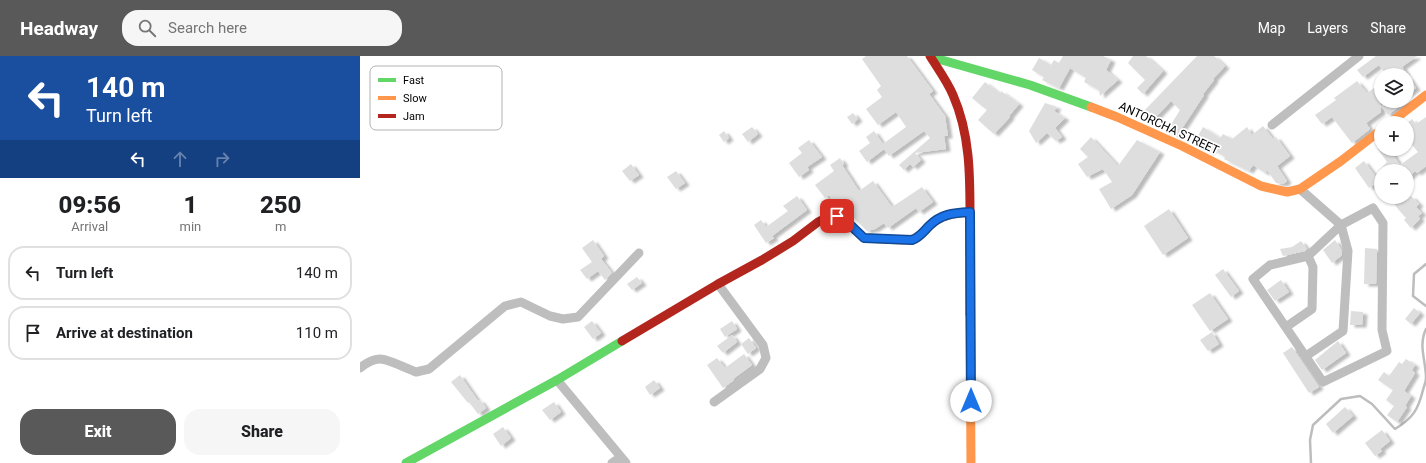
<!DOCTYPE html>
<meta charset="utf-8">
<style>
body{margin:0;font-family:Roboto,sans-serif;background:#f6f6f6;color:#202124;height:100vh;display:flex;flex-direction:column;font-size:15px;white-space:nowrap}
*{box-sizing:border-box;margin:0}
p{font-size:13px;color:#757577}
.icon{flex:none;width:22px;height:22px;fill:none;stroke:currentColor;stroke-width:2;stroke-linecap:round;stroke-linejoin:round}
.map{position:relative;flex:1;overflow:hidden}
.panel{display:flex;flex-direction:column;background:#fff;width:360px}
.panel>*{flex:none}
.hud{background:#1a4fa0;color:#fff;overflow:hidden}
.buttons{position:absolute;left:1014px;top:12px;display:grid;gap:8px}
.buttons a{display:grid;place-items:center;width:40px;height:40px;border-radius:50%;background:#fff;box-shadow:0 1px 3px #0004;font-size:20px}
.pin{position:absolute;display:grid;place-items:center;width:34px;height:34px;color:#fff;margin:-17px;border-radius:8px;box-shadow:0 2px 6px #0006}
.me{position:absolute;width:44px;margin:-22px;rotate:0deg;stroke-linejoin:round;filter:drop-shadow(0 0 3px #0008)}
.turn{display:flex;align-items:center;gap:14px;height:84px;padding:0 20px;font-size:18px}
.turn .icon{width:52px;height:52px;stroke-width:2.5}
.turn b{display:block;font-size:28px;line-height:34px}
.lanes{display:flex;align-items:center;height:38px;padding:0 20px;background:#0003;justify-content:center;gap:20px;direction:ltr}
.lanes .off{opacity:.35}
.eta{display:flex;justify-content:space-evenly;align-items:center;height:68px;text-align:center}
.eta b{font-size:24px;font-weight:800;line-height:28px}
.action{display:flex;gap:8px;margin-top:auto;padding:8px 20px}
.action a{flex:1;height:46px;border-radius:16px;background:#595959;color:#fff;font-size:16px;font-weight:800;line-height:46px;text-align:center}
.action a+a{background:#f6f6f6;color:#202124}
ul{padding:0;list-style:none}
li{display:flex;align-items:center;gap:12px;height:54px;margin:0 8px 6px;padding:0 12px;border:2px solid #e0e0e0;border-radius:16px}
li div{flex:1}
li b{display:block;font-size:15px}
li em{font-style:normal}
header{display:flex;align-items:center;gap:24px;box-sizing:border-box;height:56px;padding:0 20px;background:#595959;color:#fff}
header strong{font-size:19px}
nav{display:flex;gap:22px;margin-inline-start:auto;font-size:14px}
.search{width:280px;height:36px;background:#f6f6f6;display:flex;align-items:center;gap:10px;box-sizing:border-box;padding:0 14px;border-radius:16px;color:#757577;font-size:15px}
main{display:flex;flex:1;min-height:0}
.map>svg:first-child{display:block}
</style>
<header>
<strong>Headway</strong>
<div class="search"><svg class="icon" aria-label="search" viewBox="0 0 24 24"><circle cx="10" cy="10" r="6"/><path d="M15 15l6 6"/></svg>Search here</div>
<nav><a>Map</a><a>Layers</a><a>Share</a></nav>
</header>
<main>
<section class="panel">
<div class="hud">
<div class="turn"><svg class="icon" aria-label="left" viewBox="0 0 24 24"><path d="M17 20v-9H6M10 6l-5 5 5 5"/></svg><div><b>140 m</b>Turn left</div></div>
<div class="lanes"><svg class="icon" aria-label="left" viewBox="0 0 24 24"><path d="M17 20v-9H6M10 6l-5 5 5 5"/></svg><svg class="icon off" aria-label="ahead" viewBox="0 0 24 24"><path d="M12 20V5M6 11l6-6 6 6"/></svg><svg class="icon off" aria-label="right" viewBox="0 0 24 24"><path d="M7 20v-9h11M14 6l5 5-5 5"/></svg></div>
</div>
<div class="eta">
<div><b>09:56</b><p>Arrival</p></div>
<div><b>1</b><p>min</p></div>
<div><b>250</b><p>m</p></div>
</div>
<ul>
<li><svg class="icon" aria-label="left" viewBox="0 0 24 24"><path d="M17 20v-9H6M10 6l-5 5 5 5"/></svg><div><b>Turn left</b></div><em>140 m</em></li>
<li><svg class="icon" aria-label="arrive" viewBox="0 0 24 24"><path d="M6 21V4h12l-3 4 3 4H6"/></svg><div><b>Arrive at destination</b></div><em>110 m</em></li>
</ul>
<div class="action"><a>Exit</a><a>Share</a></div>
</section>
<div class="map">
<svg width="1066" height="407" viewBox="0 0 1066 407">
<defs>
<filter id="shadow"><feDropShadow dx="4.5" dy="2.5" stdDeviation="1" flood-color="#0004"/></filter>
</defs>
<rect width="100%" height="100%" fill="#fff"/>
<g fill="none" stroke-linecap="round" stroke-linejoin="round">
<path stroke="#bdbdbd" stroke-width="2.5" d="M1066,208L1054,218L1053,240L1066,250
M951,407L950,384L953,369L981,343L1000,340L1012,348L1035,373C1053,362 1058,354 1063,334C1064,330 1066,326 1066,322C1066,305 1058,289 1066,273"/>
</g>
<path fill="#dedede" filter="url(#shadow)" d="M506,0H547L573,35L569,38L585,60L588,80H584L586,93L555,97L561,104L553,111L550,108L544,114L539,109L570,82L564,75L529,100L524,93L507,106L499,95L510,87L506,81L514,75L523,88L546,71L536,56L518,69L506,53L522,41L517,34L521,30L502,3Z
M703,0H743L751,4L746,14L758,24L740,40L739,34L724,26L726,22L710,12L699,32L682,24L684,21L672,14L679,2L691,9L694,4L699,7Z
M773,0H786L803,15L783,38L777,32L785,24L768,7Z
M837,0H854L865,10L853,23L854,24L843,38L844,39L817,80L807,75L820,54L811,45L791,66L782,57Z
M1016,0H1057L1042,11L1056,32L1047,39V19H1026L1019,9L1003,21L997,14Z
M997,25L1007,37L1021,27V50L1028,45H1046L1028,59L1021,50V56L1006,67L1010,73L992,87L972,61L962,68L955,59L976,44L974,42Z
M625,26L640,38L641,35L659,48L649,60L650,61L634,78L618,64L627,54L612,42Z
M685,47L697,51L694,55L705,62L695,72L702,81L696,85L687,77L676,87L669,75Z
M493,57L498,63L492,68L487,61Z
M1066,61V110L1057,117L1055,115L1047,123V115H1018L1027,106L1018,93H1029L1040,109L1058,96L1049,85L1052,83L1047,76V67L1052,63L1056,68Z
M903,70L913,83L916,81L930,100L917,110L927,125L923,128L916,127L907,114L905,117L893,109L889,115L864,103L865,101L852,93L850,96L834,87L843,71L860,82L863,78L872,83L887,71L892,79Z
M392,71L398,78L388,86L382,78Z
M364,75L369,82L364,86L359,79Z
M731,81L758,110L777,84L800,96L772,139L751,153L739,133L752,126L743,113L727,121L718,108L728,101L720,93Z
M449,84L462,101L447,111L449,114L439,121L429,107L442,97L438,92Z
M480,102L484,108L482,109L499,135L513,125L532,151L562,131L573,146L559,156L556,152L528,172L524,167L515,173L507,175L493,161L488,154L486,155L480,153L469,139L465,142L455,129L474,115L470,109Z
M1004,105L1019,125L1009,132L995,112Z
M271,108L279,119L270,125L262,115Z
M316,115L325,127L316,133L307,121Z
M437,140L447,154L412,180L414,182L406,187L394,169L401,164L406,171L428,155L423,150Z
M1051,140L1059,148L1056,151L1062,157L1058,160L1060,163L1051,172L1044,164L1046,162L1038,153L1030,141H1041L1045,146Z
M809,153L828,182L803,199L784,170Z
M233,184L244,200L241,203L252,217L245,224L238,215L227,223L220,214L232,206L222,192Z
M975,184L981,193L982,199L972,207L963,194Z
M941,185L947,193L945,195L923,200L920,193L932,191Z
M1005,192L1017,193L1016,228H1004Z
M863,213L879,235L871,241L855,219Z
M277,221L282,227L272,234L267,228Z
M921,224L929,236L915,245L907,234Z
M850,237L868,263L850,275L832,249Z
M1054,252L1060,257L1051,268L1045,263Z
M991,255L1003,256L1002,269H990Z
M232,265L241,277L233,283L224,271Z
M372,265L377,273L365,281L360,273Z
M852,276L859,288L848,295L840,284Z
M372,279L377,286L363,297L357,290Z
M389,282L396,292L388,298L381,288Z
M978,285L986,297L962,314L955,304Z
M932,291L959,331L949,337L923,297Z
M384,298L392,309L373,323L374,324L363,332L347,309L357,302L365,312Z
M1046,303L1055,309L1052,314L1055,317L1044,335L1051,340L1045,350L1047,351L1037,366L1027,359L1034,350L1026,344L1033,334L1018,324L1024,316L1029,320L1039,306L1042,308Z
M100,319L118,345L120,344L126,352L118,358L109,346L108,347L91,326Z
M294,324L300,332L290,339L285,331Z
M194,346L201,356L190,364L182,354Z
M985,351L993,360L973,377L966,368Z
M143,371L151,382L141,390L133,378Z
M1022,374L1030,385L1020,393L1022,395L1015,400L1005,387Z"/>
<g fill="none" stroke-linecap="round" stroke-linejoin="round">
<path stroke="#bebebe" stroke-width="9" d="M912,69L999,0
M940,133L981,169L988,195L983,275L946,300
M926,271L952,253L953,211L948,200L981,169L1013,152L1023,167L1022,274L1027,295L963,326L893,223L910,209L948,200
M0,312C5,308 13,303 20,303C28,303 48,313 56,316L69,313L145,250L161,246L190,260L203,263L218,261L279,197
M197,324L266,407
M354,346L400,313L406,302L403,289L358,228
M252,407L261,401"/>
<path stroke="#63d668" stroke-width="9" d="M571,1L670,29L731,51
M46,407L197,324L262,285"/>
<path stroke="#ff974d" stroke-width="9" d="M731,51L757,61L822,90L901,130L927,136L940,133L981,105L1021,74
M1030,67L1066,39
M495,174L504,182C514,182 546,186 553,183C560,181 565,174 570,169C581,159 595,157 610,156
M610,258L611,407"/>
<path stroke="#b3261e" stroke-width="9" d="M570,0C578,13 587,25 593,39C611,80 610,124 610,167C610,198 610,228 610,258
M262,285L358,228L402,204L433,185L458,166L468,161L477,160L483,162L495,174"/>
</g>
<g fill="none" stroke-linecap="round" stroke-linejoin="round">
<defs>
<path id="route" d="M477,160L483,162L504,182L552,184C560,181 563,176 569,170C581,158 593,157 610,156L611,345"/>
</defs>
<use href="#route" stroke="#114b97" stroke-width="10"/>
<use href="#route" stroke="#1a73e8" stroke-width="7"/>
</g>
<g text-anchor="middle" stroke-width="3.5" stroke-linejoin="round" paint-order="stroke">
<g font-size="12" fill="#000" stroke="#fff">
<text transform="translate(809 72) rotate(25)" y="4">ANTORCHA STREET</text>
</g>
</g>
<rect x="10" y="10" width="132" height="64" rx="6" fill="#fff" stroke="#b2b2b2" stroke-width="1"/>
<rect x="18" y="22" width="18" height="4" fill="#63d668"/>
<rect x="18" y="40" width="18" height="4" fill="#ff974d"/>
<rect x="18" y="58" width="18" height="4" fill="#b3261e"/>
<g font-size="11" fill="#000">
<text x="43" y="28">Fast</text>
<text x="43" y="46">Slow</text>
<text x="43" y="64">Jam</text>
</g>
</svg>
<div class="buttons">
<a><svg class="icon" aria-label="layers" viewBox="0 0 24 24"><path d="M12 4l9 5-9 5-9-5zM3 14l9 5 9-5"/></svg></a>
<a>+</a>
<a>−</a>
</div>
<div class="pin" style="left:477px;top:160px;background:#d93025"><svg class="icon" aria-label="arrive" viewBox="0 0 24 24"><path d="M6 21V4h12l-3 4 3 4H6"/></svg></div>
<svg class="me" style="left:611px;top:345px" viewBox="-20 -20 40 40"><circle r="19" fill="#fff"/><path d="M0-13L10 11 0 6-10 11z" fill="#1a73e8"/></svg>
</div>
</main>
